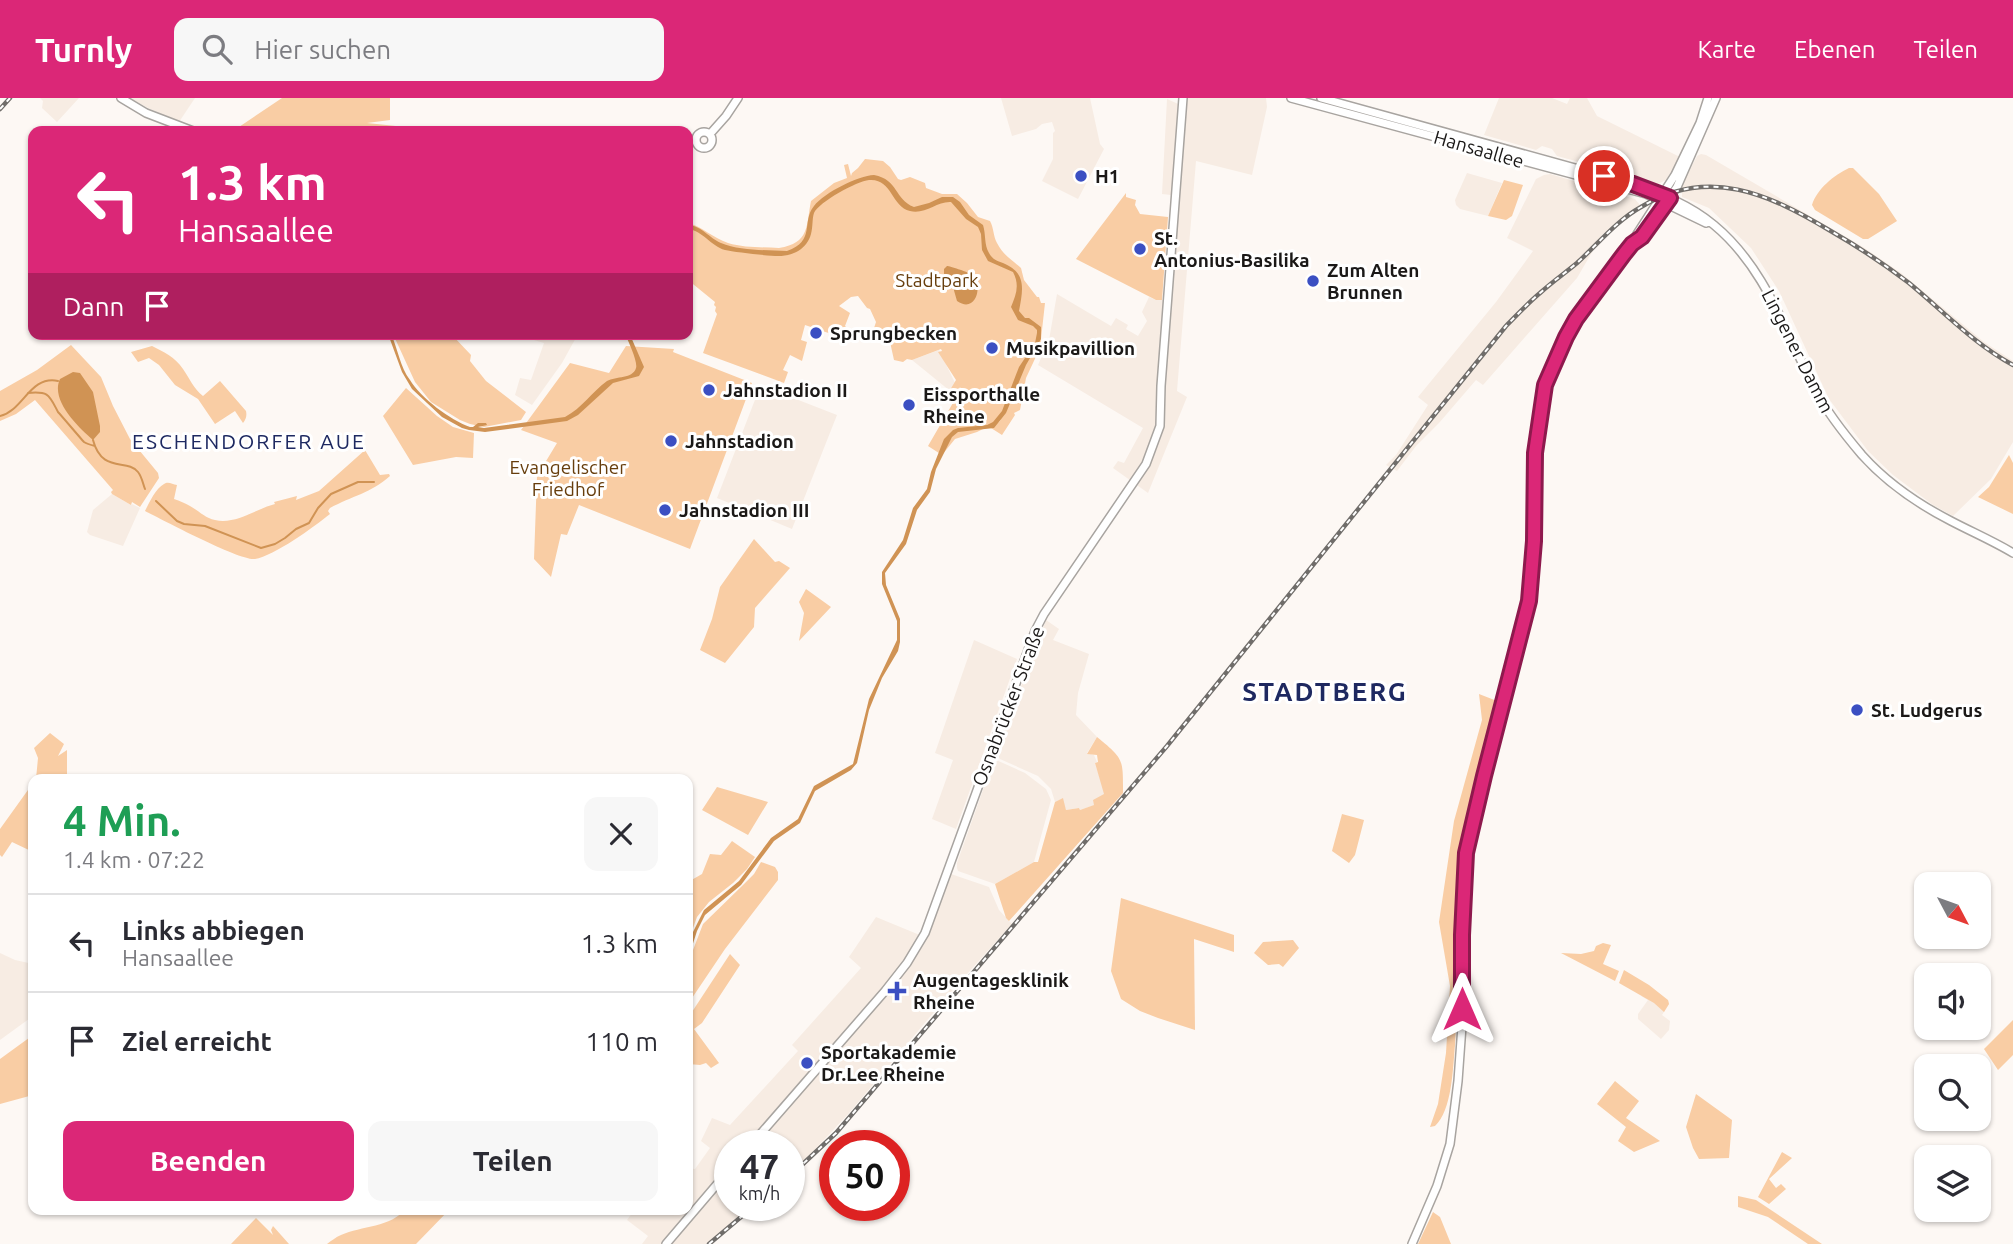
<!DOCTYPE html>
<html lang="de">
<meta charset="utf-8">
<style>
body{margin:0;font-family:Ubuntu,sans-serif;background:#f7f7f7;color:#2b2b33;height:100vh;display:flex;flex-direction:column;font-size:26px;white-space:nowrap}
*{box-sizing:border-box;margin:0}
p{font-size:23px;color:#7c7c81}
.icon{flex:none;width:38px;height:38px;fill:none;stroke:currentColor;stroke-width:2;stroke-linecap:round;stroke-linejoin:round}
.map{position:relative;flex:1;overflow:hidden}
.side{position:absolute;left:28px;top:676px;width:665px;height:441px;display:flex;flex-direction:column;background:#fff;border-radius:14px;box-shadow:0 2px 5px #0004}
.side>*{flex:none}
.guide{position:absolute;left:28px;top:28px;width:665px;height:214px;border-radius:14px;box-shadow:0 2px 5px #0004;background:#db2777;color:#fff;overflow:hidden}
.needle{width:46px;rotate:131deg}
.controls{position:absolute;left:1914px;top:774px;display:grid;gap:14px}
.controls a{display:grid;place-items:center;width:77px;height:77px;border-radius:14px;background:#fff;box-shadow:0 2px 5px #0004;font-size:35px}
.speed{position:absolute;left:714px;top:1032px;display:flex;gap:14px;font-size:35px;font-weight:700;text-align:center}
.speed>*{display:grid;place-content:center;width:91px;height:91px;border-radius:50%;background:#fff;box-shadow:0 2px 5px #0004;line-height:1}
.speed small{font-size:18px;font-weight:400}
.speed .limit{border:10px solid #d22;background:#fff;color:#111}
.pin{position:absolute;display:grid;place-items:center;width:60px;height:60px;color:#fff;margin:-30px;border:4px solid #fff;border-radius:50%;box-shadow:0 2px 7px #0007}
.me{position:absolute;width:77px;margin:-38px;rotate:0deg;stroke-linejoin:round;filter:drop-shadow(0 0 5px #0008)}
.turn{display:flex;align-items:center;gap:24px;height:147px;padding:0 35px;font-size:32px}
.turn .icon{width:91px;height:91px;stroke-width:2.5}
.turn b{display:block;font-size:49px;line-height:60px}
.then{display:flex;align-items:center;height:66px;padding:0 35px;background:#0003;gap:14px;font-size:26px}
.round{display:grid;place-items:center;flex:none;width:74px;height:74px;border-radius:14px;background:#f7f7f7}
.head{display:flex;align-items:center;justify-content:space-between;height:119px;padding:0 35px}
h1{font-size:42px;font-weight:700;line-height:52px;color:#1e9e55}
.cta{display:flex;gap:14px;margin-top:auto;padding:14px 35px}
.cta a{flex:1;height:80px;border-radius:14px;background:#db2777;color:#fff;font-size:28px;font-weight:700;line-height:80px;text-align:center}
.cta a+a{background:#f7f7f7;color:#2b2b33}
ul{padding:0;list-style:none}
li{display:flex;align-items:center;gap:21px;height:98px;padding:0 35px;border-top:2px solid #e1e1e2}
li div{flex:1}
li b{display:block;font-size:26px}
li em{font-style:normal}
header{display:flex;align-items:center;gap:42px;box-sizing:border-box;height:98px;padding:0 35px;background:#db2777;color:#fff}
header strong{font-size:33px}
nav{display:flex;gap:38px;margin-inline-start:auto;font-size:24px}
.search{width:490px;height:63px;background:#f7f7f7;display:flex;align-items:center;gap:18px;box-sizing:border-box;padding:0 24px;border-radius:14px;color:#7c7c81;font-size:26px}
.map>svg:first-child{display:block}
</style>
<header>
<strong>Turnly</strong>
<div class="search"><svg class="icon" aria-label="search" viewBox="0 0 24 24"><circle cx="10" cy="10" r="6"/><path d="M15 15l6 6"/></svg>Hier suchen</div>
<nav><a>Karte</a><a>Ebenen</a><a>Teilen</a></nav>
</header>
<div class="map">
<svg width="2013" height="1146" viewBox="0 0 2013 1146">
<rect width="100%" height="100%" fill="#fdf8f4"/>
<path fill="#f7ece3" d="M40,0H79L57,24L42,10L43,3Z
M130,0H195L179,24L148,10Z
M1001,0H1090L1100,46L1104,51L1078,101L1042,83L1053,61V35L1055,33L1052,24L1042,26L1036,31L1012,38Z
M1187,0H1266L1267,9L1252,77L1196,63L1177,293L1187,299L1148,395L1113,370L1118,363L1124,365L1143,330L1038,267L1049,242L1057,196L1111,228L1116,220L1128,227L1126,231L1138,238L1147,223L1142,214L1149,199L1156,202H1164L1171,97L1162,96L1167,1L1185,9Z
M1499,0H1552L1567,6L1570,0H1587L1597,18L1680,59L1666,82L1654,88L1620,75L1557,58L1552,51L1542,48L1536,52L1484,37Z
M1701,56L1706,57L1863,149L1901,175L1984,244L2013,263V344L1991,381L1953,418L1933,407L1893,377L1868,353L1829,301L1779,193L1751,150L1709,110L1682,99V87L1697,58Z
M1467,75L1502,85L1488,118L1460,111L1456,107L1455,102Z
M1550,76L1635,101L1640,107L1602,137L1577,180L1483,287L1476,282L1439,325L1416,348L1397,373L1386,367L1396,357L1428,307L1418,299L1496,204L1533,153L1507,140L1536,81L1544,77Z
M536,236H578L562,265L532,307L515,297L520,280L531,282L544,245L534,242Z
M939,252L958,291L955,297L912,262Z
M765,289L837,317L792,431L717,400L758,294L761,290Z
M112,396L131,407L132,406L140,410L123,448L90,437L87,434L93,412Z
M1046,522L1059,531L1053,542L1089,556L1078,595L1076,617L1097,639L1087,655L1094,657L1097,664L1095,665L1105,696L1095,707L1080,712L1079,710L1066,712L1062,701L1055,704L1051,691L1038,678L1000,661L996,655Z
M974,542L1017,561L956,731L932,721L953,662L935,655Z
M994,661L1025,675L1046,691L1051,702L1034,764L995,786L958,773L957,770V765Z
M951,776L989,789L999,812L1012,826L950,895L850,1014L808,1059L789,1075V1048H730V1108H751L706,1146H642L648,1138L627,1122L635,1111H688V1070L695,1071L710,1050L701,1043L712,1020L730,1027L798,953L792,947L861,870L849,859L876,819L927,840Z
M0,855L15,862L33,866V918L0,942Z
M1641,898L1668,902L1669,906L1662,917L1670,923L1669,932L1661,941L1638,921V916L1648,902Z"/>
<path fill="#f9cda4" d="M282,0H390V22L367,25L415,30L379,29L311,33H233Z
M865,61L883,63L890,69L898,81L901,82L910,79L925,85L926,90L942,96H957L967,105L978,119L990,123C994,130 993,138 997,145C1003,157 1012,162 1021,170L1024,182L1037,199H1039L1041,205H1045L1040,250L1026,280L1020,312L1014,315L1015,317L1002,337L991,330L1001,322L977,334L955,341L942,357L928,348L961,291L960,289L959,292L956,291L954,296L950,292L956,282L938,254L942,253L941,251L912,262L907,261L903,264L894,262L890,244L872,236L876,224L870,211L867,210L858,198L851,199L839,208L850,215L845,228L848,231L846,241L805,227L801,242L807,244L802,263L790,257L783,272L788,274L784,285L703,255L717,216L715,213L716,209L714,207L715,204L688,182V125C703,129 713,140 728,145C744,150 763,149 779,150C810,145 806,128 811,103L834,85L847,80L844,67L848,66L851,78L852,75L858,70Z
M1849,70H1853L1879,96L1897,123L1868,141H1863L1815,112L1812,107C1817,91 1834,77 1849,70Z
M1504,82L1523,87L1512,118L1506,122L1488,118Z
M1126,95V99L1136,102L1135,107L1140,116L1168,119L1162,202H1156L1076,161Z
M393,236H449L453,238L471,257L470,263L486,283L526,314L521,322L484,329L470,326L460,322L431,304L415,284Z
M71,247L101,279L113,308L130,341L158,375L159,380L140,409L132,404L131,407L112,396L111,394L113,392L35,302L16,316L0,323V293L37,272Z
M152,248C164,254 175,259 183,271C190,281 193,290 203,298L220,283L246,313C247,318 246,321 243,325L235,313L215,326L198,301L175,287L159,267L149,260L138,264L131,254Z
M626,248L674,251L673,254L752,285L690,451L579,407L567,437L561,436L551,479L534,461L537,378L557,345L521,332L570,265L609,275Z
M406,290L437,318L453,329L474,335L473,360L456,359L413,367L383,318Z
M365,352L380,377L389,376L390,378C371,395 352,398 330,410L328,413L330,416C314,429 274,458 255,461C240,463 163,422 145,413C149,405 156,390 164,386C168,383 172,386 177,387L174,401C180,403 185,405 190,408C199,413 205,420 215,422C235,427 256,411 275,406L274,404L297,398L296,402L319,393Z
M2009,357L2013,365V416L1978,399L1989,389Z
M754,441L775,464L779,463L790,470L755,510L754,529L725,565L700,552L712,521L720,489Z
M806,491L831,509L799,543L804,515L799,504Z
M1479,596L1497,603C1485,659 1466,713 1459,770C1453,829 1459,888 1455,947C1453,969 1452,1013 1435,1028L1430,1029L1438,1006L1446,955L1450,888L1439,824L1454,723L1482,622Z
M50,635L64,646L58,658L67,652V681H36L38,660L34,650Z
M1097,639C1124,661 1123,661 1123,695L1009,823L1006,820L995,786L1034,764H1038L1055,704L1063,700L1066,712L1079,710L1080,712L1094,707L1093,702L1104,696L1095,665L1098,664L1097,657L1087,656Z
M33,685V754L12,744L2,759L0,757V731Z
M717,689L768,704L748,737L702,712Z
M1342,716L1364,722L1355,757L1349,765L1332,753Z
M732,743L755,759L747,771L733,785L709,804L697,819L688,844V784L702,776L710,756L721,757Z
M761,764L775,769L778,774V782L725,851L688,906V865L703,826L743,787L754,776Z
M1121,800L1234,837V854L1194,841L1195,932L1158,920L1140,913L1121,901L1111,873Z
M1293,842L1299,850L1283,869L1279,866L1268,867L1254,855L1263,844Z
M1603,845L1611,847L1603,866L1619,873L1615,883L1561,855L1581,856L1594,853L1596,848Z
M730,856L740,867L702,925L694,931L719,965L711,970L706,965L700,967L688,966V920Z
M1624,872L1649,887L1668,902L1669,906L1664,914L1654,905L1619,885Z
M2013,922V957L1998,972L1984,951Z
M33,937V997L0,1006V961Z
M1615,983L1639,1003L1626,1020L1660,1043L1634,1054L1618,1043L1626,1029L1597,1006Z
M1696,996L1732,1022L1729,1060L1699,1061L1693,1050L1686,1029Z
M1782,1054L1792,1060L1769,1081L1776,1090L1781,1086L1786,1091L1769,1106L1758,1099Z
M1738,1098L1756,1102L1822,1146H1808L1768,1119L1738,1109Z
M405,1111H450L416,1146H327C331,1143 336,1139 341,1137C361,1128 392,1129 405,1111Z
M1433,1114L1440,1119L1451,1146H1418Z
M256,1120L273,1137L271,1132L273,1128L289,1146H231Z"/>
<path fill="#d09354" d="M874,77C899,82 894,101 914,109L929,105L942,99H953L960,104L969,117L983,127C986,136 984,147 989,155C992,161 997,163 1003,165C1027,175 1023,191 1019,213L1025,220H1029L1041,229V241L1026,267L1006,315L994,330L958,334L952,339L936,371L930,394L917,412L906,446L885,475L886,487L900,521V544L898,553L882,580L869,612L857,665L851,672L815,693L800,725L774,743L741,787L705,817L697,833L688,861V851L691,838L704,812L739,783L771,740L798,721L814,688L853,666L869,601L897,542V523L882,486V474L903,442L913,410L927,391L931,374L944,341L953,332L958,330L987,327L993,324L1002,313L1019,269L1035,245L1037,235V232L1033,228L1018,222L1011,209C1016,197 1020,187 1013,174L988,163L982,152L981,136L978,129L966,121L951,104C937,103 925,117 910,113C891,108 892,80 869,82C857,83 819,104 814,115C812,121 813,129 811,136C807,151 793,158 778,158C768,158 734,154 725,152C711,148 703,133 688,131V127C702,128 709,140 721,145C740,153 767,152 787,153C816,143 801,124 814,108C825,94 858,78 874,77Z
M947,168C950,168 967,174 969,175C985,184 977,217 957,203L951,182L944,176V171Z
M388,236H391C398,251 400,269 410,282C421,300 450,322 470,329H473L478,325H486L487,327L478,329L484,330L565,319C582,310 592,294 607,283C616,278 633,281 636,270C638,264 629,245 626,238L631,239L644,269L639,278L613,285L578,317L567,323L485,334L469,332L462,330L442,319L412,291L402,274Z
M73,274L80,275L93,294L100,328V334L93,342C78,329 50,302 60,281Z"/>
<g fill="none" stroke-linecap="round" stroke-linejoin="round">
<path stroke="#d09354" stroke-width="2" d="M28,295C49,293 49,297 58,314C60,316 82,342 84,344C87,346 91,347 95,348
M0,318C23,313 30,277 58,283
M93,342C102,376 127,360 138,374C142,379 143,386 145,391
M156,403L177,423L184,426L205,428L261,450L275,446L285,440L296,431L309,425L318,410L331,396L358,384H374"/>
<defs>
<path id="secondary" d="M121,0L146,15L193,33
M1291,0L1646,96L1706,125
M1321,0L1633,86C1662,96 1690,107 1714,127C1766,170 1785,234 1816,293C1828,316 1845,337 1862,357C1887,385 1918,406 1951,423C1972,434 1993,443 2013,455
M696 42a8 8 0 1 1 16 0a8 8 0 1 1-16 0Z
M710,36L726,18L738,0
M1634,144L1642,139L1677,89L1716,0
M750,1048L885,893L907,865L925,835L1035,533L1044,516L1146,366L1160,328L1161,288L1183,0
M666,1146L730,1071
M1412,1146L1437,1088L1450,1046L1458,983L1462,928V837L1466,755L1484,678L1529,503L1533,471L1535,355L1545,287L1566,239L1576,221L1632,146L1637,136L1675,77L1700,25L1708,0"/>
</defs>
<use href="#secondary" stroke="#a8a4a0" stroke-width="10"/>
<use href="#secondary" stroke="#fff" stroke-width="7"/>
<defs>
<path id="rail" d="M0,11L10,0
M789,1079L836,1035L1167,648L1506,228C1517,217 1528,205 1540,195C1552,184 1565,175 1577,165C1598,146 1616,123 1641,109C1708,68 1769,96 1829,132C1857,148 1884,166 1909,185C1943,213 1974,246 2013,267
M709,1146L754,1108"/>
</defs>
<use href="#rail" stroke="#706d6a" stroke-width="4.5"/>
<use href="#rail" stroke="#fff" stroke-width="2" stroke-dasharray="5" stroke-linecap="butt"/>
</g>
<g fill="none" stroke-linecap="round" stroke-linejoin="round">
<defs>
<path id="route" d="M1462,911V837L1466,755L1484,678L1529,503L1534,443L1535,355L1545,287L1566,239L1576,221L1624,156L1632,146L1642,139L1670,100L1633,86L1604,78"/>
</defs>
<use href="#route" stroke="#8e194d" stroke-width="18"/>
<use href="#route" stroke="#db2777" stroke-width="12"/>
</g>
<g fill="#3b4fc2" stroke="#fff" stroke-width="2.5">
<circle cx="1081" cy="78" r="7"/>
<circle cx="1140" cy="151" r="7"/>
<circle cx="1313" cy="183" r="7"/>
<circle cx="816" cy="235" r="7"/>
<circle cx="992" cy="250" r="7"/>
<circle cx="709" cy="292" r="7"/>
<circle cx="909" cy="307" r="7"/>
<circle cx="671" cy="343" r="7"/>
<circle cx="665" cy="412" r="7"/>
<circle cx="1857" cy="612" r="7"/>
<path d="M893.5 882.5h7v7h7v7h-7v7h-7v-7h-7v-7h7z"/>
<circle cx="807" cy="965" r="7"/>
</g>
<g text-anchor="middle" stroke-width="6" stroke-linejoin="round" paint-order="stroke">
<g font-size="19" fill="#1b1918" stroke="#fff">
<text transform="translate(1479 51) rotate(16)" y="7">Hansaallee</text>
<text transform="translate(1798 253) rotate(63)" y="7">Lingener Damm</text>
<text transform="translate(1008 608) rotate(-69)" y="7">Osnabrücker Straße</text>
</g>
<g font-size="19" font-weight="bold" fill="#1b1918" stroke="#fff" text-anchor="start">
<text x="1095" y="85">H1</text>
<text x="1154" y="147">St.<tspan x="1154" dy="22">Antonius-Basilika</tspan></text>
<text x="1327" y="179">Zum Alten<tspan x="1327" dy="22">Brunnen</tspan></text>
<text x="830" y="242">Sprungbecken</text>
<text x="1006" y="257">Musikpavillion</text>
<text x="723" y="299">Jahnstadion II</text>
<text x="923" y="303">Eissporthalle<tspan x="923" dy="22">Rheine</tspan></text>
<text x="685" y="350">Jahnstadion</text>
<text x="679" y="419">Jahnstadion III</text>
<text x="1871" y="619">St. Ludgerus</text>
<text x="913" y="889">Augentagesklinik<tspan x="913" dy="22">Rheine</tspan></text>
<text x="821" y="961">Sportakademie<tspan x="821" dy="22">Dr.Lee Rheine</tspan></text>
</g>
<g font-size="19" fill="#673e0d" stroke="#fff">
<text x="937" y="189">Stadtpark</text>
<text x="568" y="376">Evangelischer<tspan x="568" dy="22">Friedhof</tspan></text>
</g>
<g font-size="21" letter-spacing="2" fill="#1e2961" stroke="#fff">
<text x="249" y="351">ESCHENDORFER AUE</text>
</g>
<g font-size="26" font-weight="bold" letter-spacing="2" fill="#1e2961" stroke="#fff">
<text x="1325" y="603">STADTBERG</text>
</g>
</g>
</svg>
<div class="controls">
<a><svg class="needle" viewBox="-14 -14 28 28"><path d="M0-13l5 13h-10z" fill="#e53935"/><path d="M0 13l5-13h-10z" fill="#7c7c81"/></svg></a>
<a><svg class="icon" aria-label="sound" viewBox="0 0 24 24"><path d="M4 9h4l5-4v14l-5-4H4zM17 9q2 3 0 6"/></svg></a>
<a><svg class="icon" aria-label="search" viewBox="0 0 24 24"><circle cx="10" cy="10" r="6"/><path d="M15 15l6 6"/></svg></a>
<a><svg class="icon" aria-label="layers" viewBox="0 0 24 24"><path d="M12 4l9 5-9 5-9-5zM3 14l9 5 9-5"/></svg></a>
</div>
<div class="speed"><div>47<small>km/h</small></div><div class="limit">50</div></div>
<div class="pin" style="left:1604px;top:78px;background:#d93025"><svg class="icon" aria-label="arrive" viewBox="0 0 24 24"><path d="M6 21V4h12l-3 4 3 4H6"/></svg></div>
<svg class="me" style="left:1462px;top:911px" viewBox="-20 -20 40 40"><path d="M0-17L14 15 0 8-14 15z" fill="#db2777" stroke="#fff" stroke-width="4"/></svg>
<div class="guide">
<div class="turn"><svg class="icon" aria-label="left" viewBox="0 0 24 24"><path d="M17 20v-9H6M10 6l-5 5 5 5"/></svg><div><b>1.3 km</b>Hansaallee</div></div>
<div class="then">Dann<svg class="icon" aria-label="arrive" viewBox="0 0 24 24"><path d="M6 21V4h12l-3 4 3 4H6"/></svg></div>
</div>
<section class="side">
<div class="head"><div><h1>4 Min.</h1><p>1.4 km · 07:22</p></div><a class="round"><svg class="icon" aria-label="close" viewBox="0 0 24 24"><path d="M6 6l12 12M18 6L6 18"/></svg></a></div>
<ul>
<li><svg class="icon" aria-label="left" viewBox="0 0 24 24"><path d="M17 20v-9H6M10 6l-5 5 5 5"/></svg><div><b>Links abbiegen</b><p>Hansaallee</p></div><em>1.3 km</em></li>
<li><svg class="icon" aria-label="arrive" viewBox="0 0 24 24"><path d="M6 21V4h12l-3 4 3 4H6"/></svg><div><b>Ziel erreicht</b></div><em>110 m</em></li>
</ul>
<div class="cta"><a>Beenden</a><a>Teilen</a></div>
</section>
</div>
